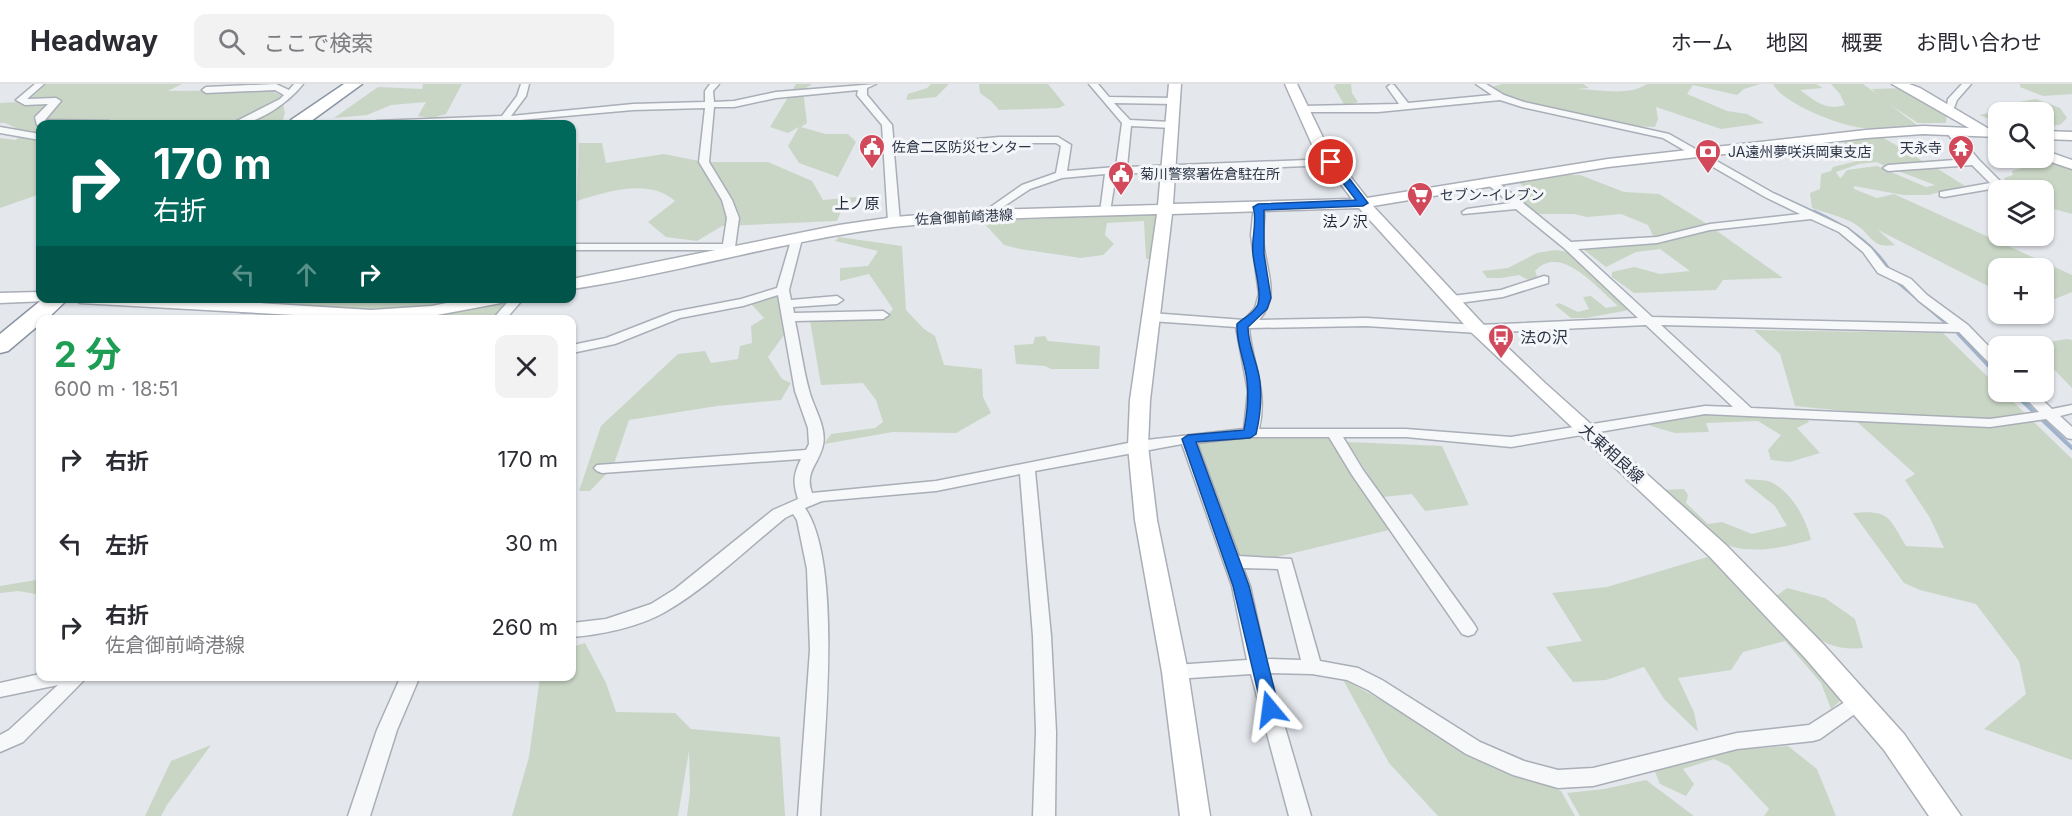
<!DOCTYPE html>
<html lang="ja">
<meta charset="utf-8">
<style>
body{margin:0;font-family:Inter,"Noto Sans JP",sans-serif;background:#f2f2f3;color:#2b2b33;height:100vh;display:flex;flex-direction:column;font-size:22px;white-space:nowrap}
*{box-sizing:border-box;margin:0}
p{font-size:20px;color:#7c7c81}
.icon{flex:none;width:33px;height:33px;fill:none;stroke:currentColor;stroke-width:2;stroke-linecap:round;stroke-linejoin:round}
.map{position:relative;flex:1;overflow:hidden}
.side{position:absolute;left:36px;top:231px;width:540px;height:366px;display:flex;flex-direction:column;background:#fff;border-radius:12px;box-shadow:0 2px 4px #0004}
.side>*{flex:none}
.banner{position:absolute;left:36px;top:36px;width:540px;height:183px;border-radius:12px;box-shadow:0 2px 4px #0004;background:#00695c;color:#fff;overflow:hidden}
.tools{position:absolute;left:1988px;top:18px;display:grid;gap:12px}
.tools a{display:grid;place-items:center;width:66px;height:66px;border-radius:12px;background:#fff;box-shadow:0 2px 4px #0004;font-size:30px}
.pin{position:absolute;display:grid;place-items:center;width:51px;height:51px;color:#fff;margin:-26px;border:3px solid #fff;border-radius:50%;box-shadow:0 2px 6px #0007}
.me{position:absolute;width:66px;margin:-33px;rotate:344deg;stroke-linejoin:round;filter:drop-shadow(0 0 4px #0008)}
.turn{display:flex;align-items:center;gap:21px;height:126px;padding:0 18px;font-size:27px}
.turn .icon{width:78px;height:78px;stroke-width:2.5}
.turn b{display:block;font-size:42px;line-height:51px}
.lanes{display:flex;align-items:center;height:57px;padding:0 18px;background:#0003;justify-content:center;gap:30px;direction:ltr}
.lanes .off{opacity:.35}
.round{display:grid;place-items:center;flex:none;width:63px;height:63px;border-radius:12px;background:#f2f2f3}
.headline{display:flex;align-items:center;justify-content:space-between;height:102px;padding:0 18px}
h1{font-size:36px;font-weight:700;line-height:45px;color:#1e9e55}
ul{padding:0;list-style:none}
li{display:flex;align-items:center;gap:18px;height:84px;padding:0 18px}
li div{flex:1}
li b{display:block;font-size:22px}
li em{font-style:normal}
header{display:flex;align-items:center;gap:36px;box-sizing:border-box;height:84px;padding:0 30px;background:#fff;border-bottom:2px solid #e1e1e2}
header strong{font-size:28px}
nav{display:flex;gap:33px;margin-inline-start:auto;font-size:21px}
.search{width:420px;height:54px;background:#f2f2f3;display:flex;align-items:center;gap:15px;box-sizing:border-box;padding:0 21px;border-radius:12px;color:#7c7c81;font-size:22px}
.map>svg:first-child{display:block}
</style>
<header>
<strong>Headway</strong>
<div class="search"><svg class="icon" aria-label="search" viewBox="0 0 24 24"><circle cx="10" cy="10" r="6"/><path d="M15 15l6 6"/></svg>ここで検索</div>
<nav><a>ホーム</a><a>地図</a><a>概要</a><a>お問い合わせ</a></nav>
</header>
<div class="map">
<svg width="2072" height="732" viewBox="0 0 2072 732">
<rect width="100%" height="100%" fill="#e4e7ec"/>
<path fill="#c9d6c5" d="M40,0H182L168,7L269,6L281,11L285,29L282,38L275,40H40V110L0,124V54L15,56L27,49L5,39H0V19L19,18Z
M423,0H462L446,30L432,34L418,32L426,18L391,21L367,31L334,34L378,3L422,5Z
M796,0H812L803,6L807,39L801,43L825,50H848L856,58L838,93L799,79L788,62L799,43L788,49L770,43Z
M931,0H949L936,13L906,16L908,10L927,4Z
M979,0H1048L1065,21L1059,24L999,26L991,17L980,9Z
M1336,0H1351L1352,9L1358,18L1345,22L1334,3Z
M1502,0H1583L1589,4L1576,5C1599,5 1627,13 1647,0H1760L1744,5L1737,11L1693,1L1687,10L1727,27L1747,30L1764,39L1721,45L1656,23L1658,35L1655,43L1631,42L1507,13L1492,3Z
M1773,0H1816L1823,4L1800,6C1815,17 1826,27 1845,21L1840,10L1831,0H1863L1877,10L1872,5L1904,4L1947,29L1946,39H1918L1889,20L1917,41C1900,42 1882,45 1865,44C1843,43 1783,20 1773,0Z
M2020,0H2072V10L2043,12L2020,3Z
M2036,15L2060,24L2067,34L2060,41L2043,42V28H1998V38L1979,31L2015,24L2009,20Z
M1882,53L1926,79L1888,84L1877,78L1859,80L1836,88L1839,93L1841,94L1847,86L1877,82L1926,103L1935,101L1893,85L1935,83L1965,102L1928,111H1903L1854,102V105L1877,114L1894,110L2072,191V208L2055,215L2043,214V184H1998V207L1878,146L1895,161C1873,165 1872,152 1858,142C1845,133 1826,129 1812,124L1810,109L1820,105L1821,90L1831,87L1833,83L1869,74L1841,57Z
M579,59H602L606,79L664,70L704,78H768L812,97L823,116L856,113L857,117L844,120L837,137L722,142L697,157L666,153L648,138L675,117C649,94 608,107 577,117Z
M2051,75L2072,83V130L2043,122V106H2011L2004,94L2013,91L2012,87Z
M1564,91H1580L1624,108L1659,110L1707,140L1783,194L1723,196L1716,206L1634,209L1612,193V188L1634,183L1660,190L1690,187L1660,165L1636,168L1606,183L1579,162L1656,158L1648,141L1621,130L1587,133L1574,130H1539L1512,110L1531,108L1518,98Z
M1163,130L1156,175H1146L1144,137L1107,139L1105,151L1114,160L1103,171L1081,174L1020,165L1004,161L982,137Z
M839,153L902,162L906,226L924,245L935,252L944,281L982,285L983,313L991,329L956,349L893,348L824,360L831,350L875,344L883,338L876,316L863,299L821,301L810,237L888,231L893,225L869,190L840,197V184L868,182L878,167L835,157Z
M1555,166L1569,168L1634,222L1629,226L1586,234H1571L1555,221L1559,219L1578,228L1589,225L1583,213L1591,212L1606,224L1618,222C1597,204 1561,159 1535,187L1538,195L1534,199L1519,191L1501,194H1487L1482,187L1508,184L1537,169Z
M781,211L789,244L768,273L782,295L791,299L781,316L717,322L629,336L613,383L590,407H579L601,342L678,270L705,267L711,279L738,275L740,262L752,259L751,242L764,234L751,220Z
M277,214L485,215L430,224L373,226L267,221Z
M510,216L492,235L399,236L444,230Z
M1754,246L1943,249L1998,303V308H2003L2072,375V676L1984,645L2026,610L2019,577L1976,520L1920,506L1904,499L1853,429C1889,426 1888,432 1906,462L1944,464L1930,434L1905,396L1915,390L1845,327L1795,322L1780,270Z
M1045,252L1048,257L1100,262L1099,285H1051L1045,282L1016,280L1014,261L1033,260L1035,253Z
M2067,255L2072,256V304L2043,274V262L2030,261Z
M1706,329L1805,333L1809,338L1797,344L1820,369L1790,378L1771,376L1768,366L1781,351L1758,337L1706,339L1709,348L1675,349L1651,342L1649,338Z
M1331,352L1389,446L1277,473H1240L1198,359L1247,353Z
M1347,358L1442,362L1469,421L1425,427L1412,410L1383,413Z
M1745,395C1753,396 1766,395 1773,399C1793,411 1806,434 1811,456C1781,464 1740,474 1712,453C1693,440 1677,422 1660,406L1684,405L1688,411L1686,419L1708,440L1722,438L1752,450L1787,442L1775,422L1745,398Z
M1714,471L1778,540L1773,542L1789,548L1845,612L1831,625L1821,599L1785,557L1743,568L1731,586L1678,594L1694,628L1698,648L1664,615L1644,583L1606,596L1573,598L1546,563L1582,557L1552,509L1607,503Z
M36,496L40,497V506L36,510L18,507L0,509V502Z
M1787,504L1825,514L1855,535L1863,564C1820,569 1801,541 1775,513Z
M585,559L606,599L616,628L675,629L691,645L780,653L785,732H687L690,707L689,667L678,732H512L529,673L540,593L572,592V563Z
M1342,594L1502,685L1561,707L1575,732H1438L1389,679Z
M211,661L167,721L161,732H145L171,677Z
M1788,662L1817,685L1836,732H1764L1769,725L1729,682L1714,675L1683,685L1694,700L1686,712L1660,700L1654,685L1730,666Z
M1646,696L1694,732H1580L1567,709L1604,705Z"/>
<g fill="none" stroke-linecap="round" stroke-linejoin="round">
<path stroke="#9fb4cc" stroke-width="2" d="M1774,109L1817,129"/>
<path stroke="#9fb4cc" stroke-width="3" d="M1814,127C1846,142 1872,158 1891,188
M1894,195L1947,240
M1958,250L1994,288"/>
<path stroke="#9fb4cc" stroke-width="4" d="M1993,287L1998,292
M2013,308L2072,364"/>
<defs>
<path id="street" d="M35,0H44L27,15L56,14L61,17L45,36L109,37L114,40L37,41L35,33L48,20L25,21L16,16Z
M276,0L289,6L294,0H303C289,18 255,43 231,40L280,15L284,11L275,6L206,9L202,6L206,3Z
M521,0H529L526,12L511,32L633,20L705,18V7L710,0H719L713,7L714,18L734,17L776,8L876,0L867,4V11L892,41L894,63L999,53H1058L1071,61L1067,87L1116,83L1122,39L1089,0H1098L1109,13L1173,14L1178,17L1173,20L1114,19L1130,36L1172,38L1177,41L1172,44L1131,42L1127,83L1331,75L1336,78L1331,81L1116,90L1110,128L1105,131L1100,128L1105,90L1062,94L1030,105L986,134L980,131L982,129L1022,101L1056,89L1061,62L1056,59H999L894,69L900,138L894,141L888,138L882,41L857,11L858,6L776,14L734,23H714L709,78L732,116L739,134L735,163L731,171H723L722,166H572V160H723L727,134L722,116L699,78L705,24L633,26L509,37L508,40H500V38L372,40L377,37L502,32L517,12Z
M1391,0L1394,1L1408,19L1492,11L1476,0H1486L1504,11L1524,18L1669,50L1773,109L1847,144L1871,164L1886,183L1911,195L1927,211L1968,241L1998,272V284L1993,283L1959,248L1661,241L1751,324L1990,335L2039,328L2019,308H2034L2052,325L2072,321V329L2060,332L2072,343V355L2067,354L2046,335L1990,343L1705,330L1511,363L1406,353H1343L1363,386L1474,540L1477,545L1474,550L1468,552L1462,550L1352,391L1329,353H1250L1197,359L1239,472L1291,475L1320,577L1358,584L1382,596L1480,658L1524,677L1558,686L1593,684L1737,649L1809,641L1859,609L1866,612L1869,617L1866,622L1820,655L1813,657L1737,665L1593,702L1558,704L1513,691L1466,670L1368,606L1347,596L1312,590L1269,589L1311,732H1289L1251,590L1175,595L1168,593L1166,588L1168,583L1175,581L1247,576L1232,502L1182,360L1035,387L1051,552L1056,648L1055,732H1033L1036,648L1033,552L1020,390L936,407L822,417L805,424C844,481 823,661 820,732H798L810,566L807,485L797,436L793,430L785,434C748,464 706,505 665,528C639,543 600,551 572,553V539L606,535L651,520L675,505L773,426L798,415C793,399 793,391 801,375L602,389L597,387L594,384L597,381L806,366L809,360L808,344L795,307L778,211L743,222L680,234L615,260L572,269V261L606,254L673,228L741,215L777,204L792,153L796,152L802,155L789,206L791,216L837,212L843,216L837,220L793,223L794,229L883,227L889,231L883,235L795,237C800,260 803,284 809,306C813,323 827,343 823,361C819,380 804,388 812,409L936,397L1138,357L1244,345L1248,307L1236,243L1151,237L1145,233L1151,229L1244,236L1255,224L1259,210L1251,151L1254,121H1262C1267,131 1262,142 1263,154C1264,183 1282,211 1259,236L1366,234L1478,241L1638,234L1564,164L1516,125L1463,130L1462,128L1467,125L1510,119L1487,100V96H1495L1571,158L1657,153L1710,140L1800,130L1765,113L1663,54L1522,23L1500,16L1378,28H1302L1297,25L1302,22L1399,20L1387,3ZM1811,135L1839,148L1863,168L1878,189L1903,201L1919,217L1949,240L1652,233L1578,165L1657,159L1710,146ZM1646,241L1733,323L1705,322L1511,353L1406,345H1259C1268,306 1252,280 1249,244L1366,242L1478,249ZM1243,484L1278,485L1301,576L1266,575L1250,502Z
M1962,0H1971L1957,16L1952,29H1946L1948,15Z
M0,43L40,50V56L0,49Z
M1951,45L1954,46L1979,76L2002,99V103L1944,113L1940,112V108L1990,99L1972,81L1888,87L1883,84L1888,81L1968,75L1946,48Z
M1544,192L1548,193V199L1503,213L1452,220L1446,216L1452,212L1501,206Z
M254,214H270L249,228H241L239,225Z
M511,214H524L505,236H492Z
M40,590V592H88L23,658L0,668V651L9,646L58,601L0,613V599Z
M401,592H420L397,646L370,732H348L377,646Z"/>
<path id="secondary" d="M1169,0H1181L1173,120L1352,115L1314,65L1285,0H1297L1328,64L1367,114L1608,75L1866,46L1923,42L1969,44L1892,0H1909L1920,4L1989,45H1998V53L1923,50L1866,54L1608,83L1373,122L1484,241L1545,299L1726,461L1824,561L1904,650L1961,732H1929L1884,666L1806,575L1710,473L1472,249L1359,124L1172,130L1150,316L1148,362L1157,436L1188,588L1210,732H1180L1162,588L1135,436L1128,362L1130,316L1157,130C1069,133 980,133 893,143C785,156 679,189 572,205V195L839,141L894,133L986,126L1158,121Z
M2043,47L2072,48V56L2043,55Z
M2043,66L2072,76V85L2039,74H2043Z
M40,208V214H48L46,217L0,219V209Z
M72,214H179L371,226L432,222L470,214H509L501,219L432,232L384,236L80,219Z"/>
<path id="highway" d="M344,0H362L307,40H289L291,36Z
M44,214H69L46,236H40V240L8,267L0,269V250Z"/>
</defs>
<use href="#street" stroke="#a9aeb7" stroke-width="3"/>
<use href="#secondary" stroke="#a9aeb7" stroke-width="3"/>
<use href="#highway" stroke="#8b94a3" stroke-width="3"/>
<use href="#street" fill="#f7f8fa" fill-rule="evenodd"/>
<use href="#secondary" fill="#fff" fill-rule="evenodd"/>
<use href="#highway" fill="#fff" fill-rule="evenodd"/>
</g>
<path fill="#1a73e8" stroke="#114b97" stroke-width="1.5" d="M1331,75L1335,76L1368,119L1363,122L1264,126V170L1271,214L1267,225L1248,243C1248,263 1258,279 1260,298C1262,316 1260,333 1256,350L1250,354L1196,358L1249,502L1279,625L1277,630L1270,632L1264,630L1262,625L1233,502L1182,355L1188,351L1244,346C1247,330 1249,313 1247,297C1245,277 1236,260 1237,240C1243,234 1252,231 1257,222C1263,211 1254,183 1253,170C1251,155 1258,136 1253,123L1258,120L1356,116L1327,78Z"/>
<defs>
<symbol id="civic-pin" viewBox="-11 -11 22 30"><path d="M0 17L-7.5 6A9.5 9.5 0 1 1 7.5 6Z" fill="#d1495b" stroke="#f4f6f9"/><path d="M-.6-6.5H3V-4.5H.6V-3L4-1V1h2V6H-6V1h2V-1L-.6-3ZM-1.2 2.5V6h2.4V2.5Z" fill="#fff"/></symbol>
<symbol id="temple-pin" viewBox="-11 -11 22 30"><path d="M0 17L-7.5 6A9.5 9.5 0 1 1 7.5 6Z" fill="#d1495b" stroke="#f4f6f9"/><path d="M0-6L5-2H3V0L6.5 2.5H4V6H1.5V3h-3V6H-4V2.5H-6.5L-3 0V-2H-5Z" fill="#fff"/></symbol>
<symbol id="bank-pin" viewBox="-11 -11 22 30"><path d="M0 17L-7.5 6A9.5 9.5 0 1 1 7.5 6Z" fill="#d1495b" stroke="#f4f6f9"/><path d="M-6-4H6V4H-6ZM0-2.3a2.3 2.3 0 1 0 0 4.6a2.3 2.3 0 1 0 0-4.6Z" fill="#fff"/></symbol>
<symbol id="supermarket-pin" viewBox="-11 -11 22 30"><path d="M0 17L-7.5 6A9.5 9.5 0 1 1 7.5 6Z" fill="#d1495b" stroke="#f4f6f9"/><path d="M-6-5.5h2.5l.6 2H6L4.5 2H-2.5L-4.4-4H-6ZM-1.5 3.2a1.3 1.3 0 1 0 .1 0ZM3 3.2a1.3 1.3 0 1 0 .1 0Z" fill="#fff"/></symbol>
<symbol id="bus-pin" viewBox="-11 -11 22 30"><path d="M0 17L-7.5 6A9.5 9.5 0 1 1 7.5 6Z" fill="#d1495b" stroke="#f4f6f9"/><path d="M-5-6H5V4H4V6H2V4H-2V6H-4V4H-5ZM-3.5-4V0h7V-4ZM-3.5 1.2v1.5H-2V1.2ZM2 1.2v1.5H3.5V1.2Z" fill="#fff"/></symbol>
</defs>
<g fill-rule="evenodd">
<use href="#civic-pin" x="857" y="48" width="30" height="40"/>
<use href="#temple-pin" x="1946" y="49" width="30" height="40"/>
<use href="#bank-pin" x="1693" y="53" width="30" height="40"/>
<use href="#civic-pin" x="1106" y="75" width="30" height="40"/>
<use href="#supermarket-pin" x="1405" y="96" width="30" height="40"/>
<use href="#bus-pin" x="1486" y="238" width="30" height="40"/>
</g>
<g text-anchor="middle" stroke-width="6" stroke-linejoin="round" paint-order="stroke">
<g font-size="14" fill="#2b3445" stroke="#f4f6f9" text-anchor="start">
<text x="892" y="68">佐倉二区防災センター</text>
<text x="1942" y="69" text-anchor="end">天永寺</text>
<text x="1728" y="73">JA遠州夢咲浜岡東支店</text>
<text x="1140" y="95">菊川警察署佐倉駐在所</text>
<text x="1440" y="116">セブン-イレブン</text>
</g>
<g font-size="14" fill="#2b3445" stroke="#f4f6f9">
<text transform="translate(964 133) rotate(-3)" y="5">佐倉御前崎港線</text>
</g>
<g font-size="15" fill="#1d2536" stroke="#f4f6f9">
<text x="857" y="125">上ノ原</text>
<text x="1345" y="143">法ノ沢</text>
</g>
<g font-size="16" fill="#2b3445" stroke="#f4f6f9" text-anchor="start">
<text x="1520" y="259">法の沢</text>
</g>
<g font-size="16" fill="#2b3445" stroke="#f4f6f9">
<text transform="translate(1612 369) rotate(42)" y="6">大東相良線</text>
</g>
</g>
</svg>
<div class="tools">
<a><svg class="icon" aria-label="search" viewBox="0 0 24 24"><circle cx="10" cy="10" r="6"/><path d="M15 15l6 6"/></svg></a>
<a><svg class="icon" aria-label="layers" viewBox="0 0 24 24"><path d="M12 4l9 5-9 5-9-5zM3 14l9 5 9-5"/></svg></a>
<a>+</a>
<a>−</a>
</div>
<div class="pin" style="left:1331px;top:78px;background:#d93025"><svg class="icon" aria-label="arrive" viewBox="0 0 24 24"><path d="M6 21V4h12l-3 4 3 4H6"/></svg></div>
<svg class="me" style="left:1270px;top:625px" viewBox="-20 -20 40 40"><path d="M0-17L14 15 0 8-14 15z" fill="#1a73e8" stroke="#fff" stroke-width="4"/></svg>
<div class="banner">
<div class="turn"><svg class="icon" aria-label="right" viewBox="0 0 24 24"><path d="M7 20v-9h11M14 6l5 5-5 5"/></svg><div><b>170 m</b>右折</div></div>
<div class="lanes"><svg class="icon off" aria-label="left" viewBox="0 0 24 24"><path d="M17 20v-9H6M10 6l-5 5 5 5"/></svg><svg class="icon off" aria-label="ahead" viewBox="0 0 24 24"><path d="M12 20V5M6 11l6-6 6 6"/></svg><svg class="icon" aria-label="right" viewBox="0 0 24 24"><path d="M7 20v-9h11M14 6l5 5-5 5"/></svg></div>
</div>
<section class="side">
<div class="headline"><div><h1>2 分</h1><p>600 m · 18:51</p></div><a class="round"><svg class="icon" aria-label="close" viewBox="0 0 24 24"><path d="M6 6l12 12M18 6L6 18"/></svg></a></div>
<ul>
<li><svg class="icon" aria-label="right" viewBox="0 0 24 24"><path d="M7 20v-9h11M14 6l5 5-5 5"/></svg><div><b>右折</b></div><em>170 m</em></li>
<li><svg class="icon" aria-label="left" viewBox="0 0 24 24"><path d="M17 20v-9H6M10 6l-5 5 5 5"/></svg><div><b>左折</b></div><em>30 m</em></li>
<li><svg class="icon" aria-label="right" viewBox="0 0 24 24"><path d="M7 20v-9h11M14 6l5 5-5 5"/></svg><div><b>右折</b><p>佐倉御前崎港線</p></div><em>260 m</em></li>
</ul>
</section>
</div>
